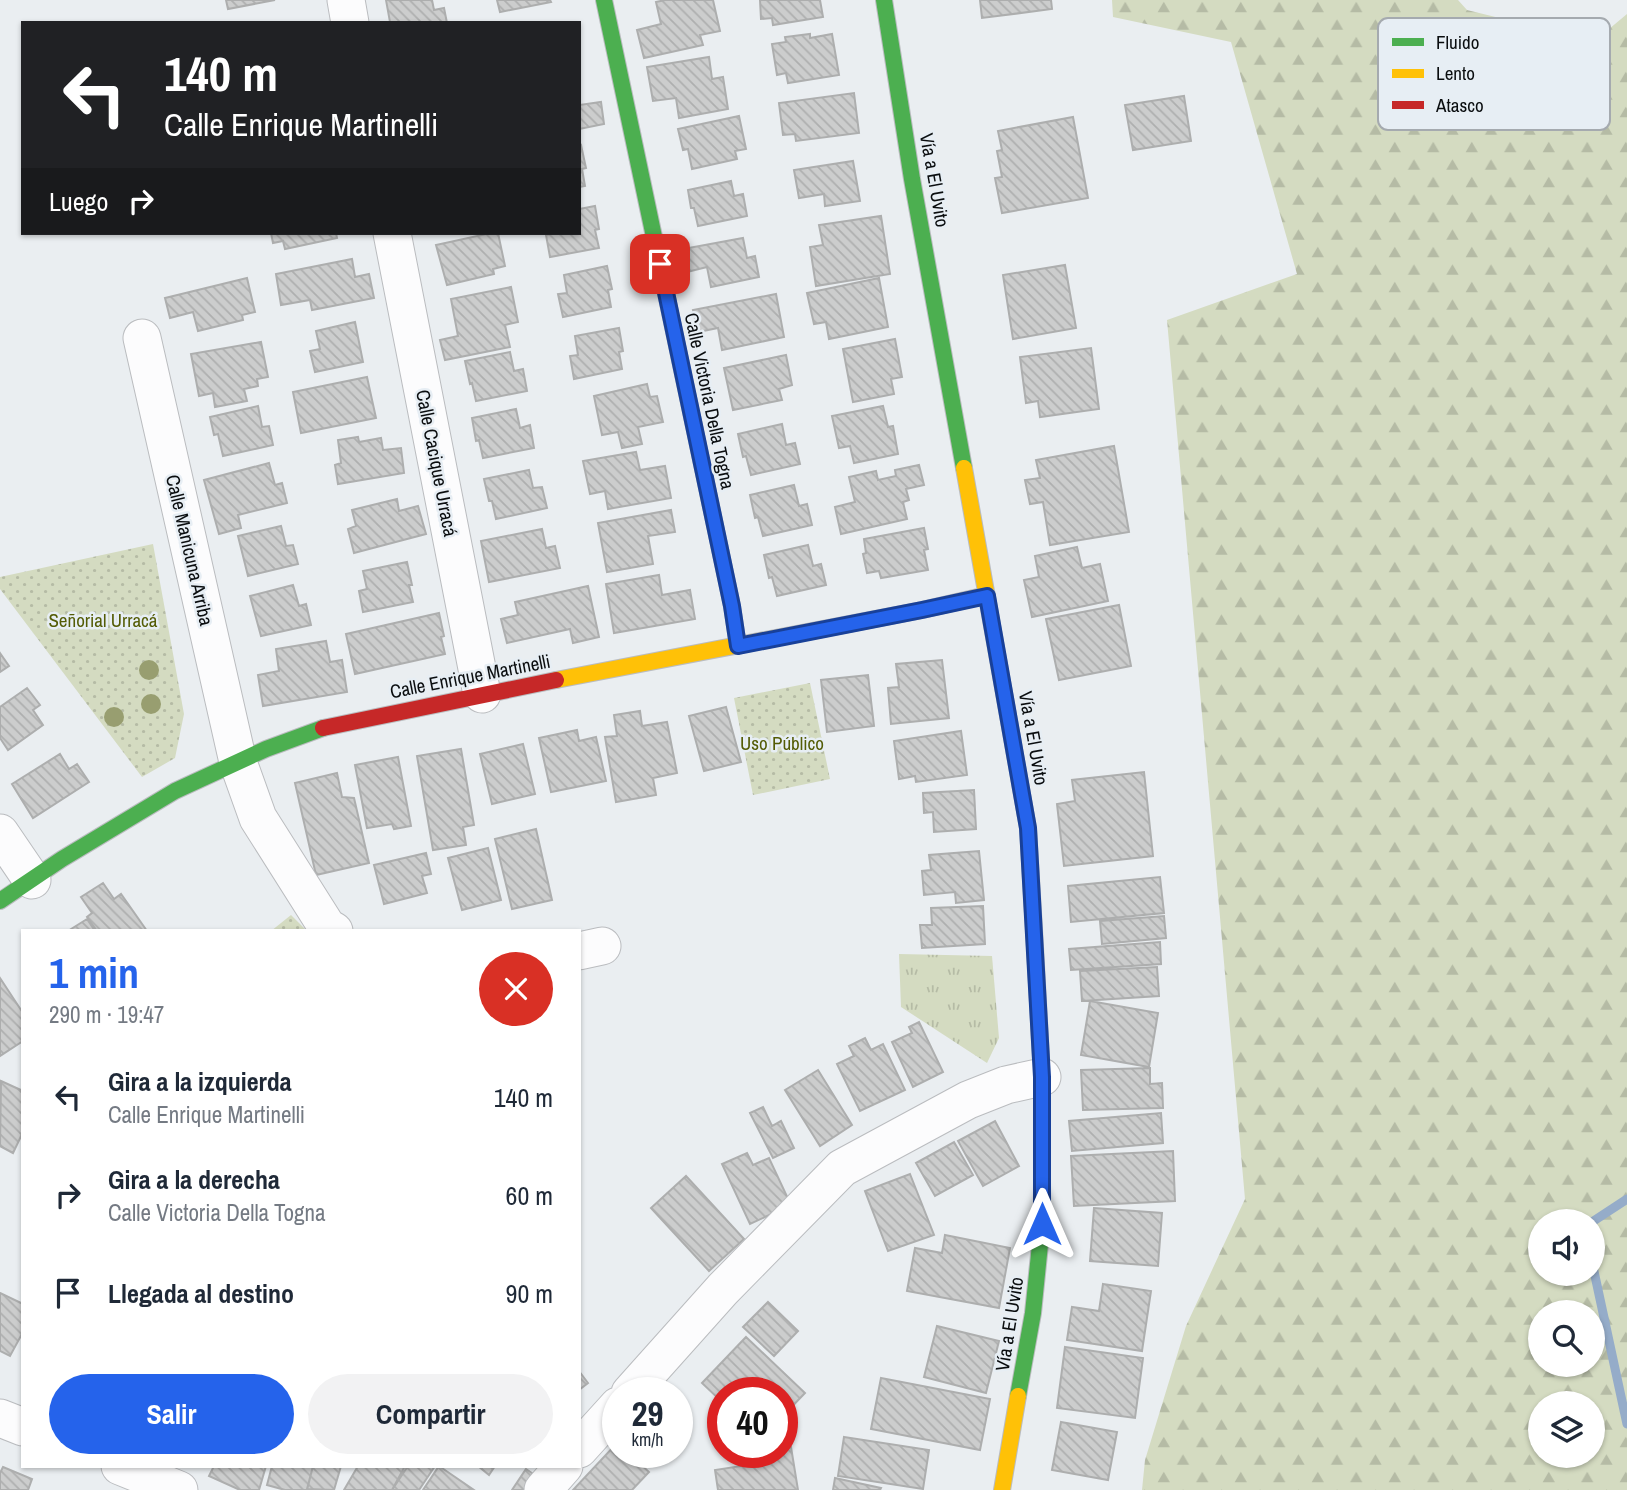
<!DOCTYPE html>
<html lang="es">
<meta charset="utf-8">
<style>
body{margin:0;font-family:"Archivo Narrow",sans-serif;background:#f2f2f3;color:#1f2937;height:100vh;display:flex;flex-direction:column;font-size:26px;white-space:nowrap}
*{box-sizing:border-box;margin:0}
p{font-size:23px;color:#747a83}
.icon{flex:none;width:38px;height:38px;fill:none;stroke:currentColor;stroke-width:2;stroke-linecap:round;stroke-linejoin:round}
.map{position:relative;flex:1;overflow:hidden}
.side{position:absolute;left:21px;top:929px;width:560px;height:539px;display:flex;flex-direction:column;background:#fff;border-radius:0px;box-shadow:0 2px 5px #0004}
.side>*{flex:none}
.guide{position:absolute;left:21px;top:21px;width:560px;height:214px;border-radius:0px;box-shadow:0 2px 5px #0004;background:#202124;color:#fff;overflow:hidden}
.controls{position:absolute;left:1528px;top:1209px;display:grid;gap:14px}
.controls a{display:grid;place-items:center;width:77px;height:77px;border-radius:50%;background:#fff;box-shadow:0 2px 5px #0004;font-size:35px}
.speed{position:absolute;left:602px;top:1377px;display:flex;gap:14px;font-size:35px;font-weight:700;text-align:center}
.speed>*{display:grid;place-content:center;width:91px;height:91px;border-radius:50%;background:#fff;box-shadow:0 2px 5px #0004;line-height:1}
.speed small{font-size:18px;font-weight:400}
.speed .limit{border:10px solid #d22;background:#fff;color:#111}
.pin{position:absolute;display:grid;place-items:center;width:60px;height:60px;color:#fff;margin:-30px;border-radius:14px;box-shadow:0 4px 10px #0006}
.me{position:absolute;width:77px;margin:-38px;rotate:0deg;stroke-linejoin:round;filter:drop-shadow(0 0 5px #0008)}
.turn{display:flex;align-items:center;gap:24px;height:147px;padding:0 28px;font-size:32px}
.turn .icon{width:91px;height:91px;stroke-width:2.5}
.turn b{display:block;font-size:49px;line-height:60px}
.then{display:flex;align-items:center;height:66px;padding:0 28px;background:#0003;gap:14px;font-size:26px}
.round{display:grid;place-items:center;flex:none;width:74px;height:74px;border-radius:37px;background:#f2f2f3}
.overview{display:flex;align-items:center;justify-content:space-between;height:119px;padding:0 28px}
h1{font-size:42px;font-weight:800;line-height:52px;color:#2563eb}
.cta{display:flex;gap:14px;margin-top:auto;padding:14px 28px}
.cta a{flex:1;height:80px;border-radius:42px;background:#2563eb;color:#fff;font-size:28px;font-weight:800;line-height:80px;text-align:center}
.cta a+a{background:#f2f2f3;color:#1f2937}
ul{padding:0;list-style:none}
li{display:flex;align-items:center;gap:21px;height:98px;padding:0 28px}
li div{flex:1}
li b{display:block;font-size:26px}
li em{font-style:normal}
.map>svg:first-child{display:block}
</style>
<div class="map">
<svg width="1627" height="1490" viewBox="0 0 1627 1490">
<defs>
<pattern id="grass-tufts" width="24" height="20" patternUnits="userSpaceOnUse" patternTransform="scale(1.75)"><rect width="24" height="20" fill="#d4dbc1"/><path d="M3 7l-1-3M5 7V3M7 7l1-3M15 17l-1-3M17 17v-4M19 17l1-3" fill="none" stroke="#b5bba5"/></pattern>
<pattern id="forest-firs" width="22" height="20" patternUnits="userSpaceOnUse" patternTransform="scale(1.75)"><rect width="22" height="20" fill="#d4dbc1"/><path d="M5 1l3.5 6h-7zM16 11l3.5 6h-7z" fill="#b5bba5"/></pattern>
<pattern id="park-dots" width="8" height="8" patternUnits="userSpaceOnUse" patternTransform="scale(1.75)"><rect width="8" height="8" fill="#d4dbc1"/><path d="M2 2h.1M6 6h.1" fill="none" stroke="#b5bba5" stroke-width="1.8" stroke-linecap="round"/></pattern>
<pattern id="building-back-hatch" width="6" height="6" patternUnits="userSpaceOnUse" patternTransform="scale(1.75)"><rect width="6" height="6" fill="#cccdcd"/><path d="M-1 5l2 2M0 0l6 6M5-1l2 2" fill="none" stroke="#aeafaf"/></pattern>
</defs>
<rect width="100%" height="100%" fill="#eaeef1"/>
<path fill="url(#grass-tufts)" d="M899,954L992,956L999,1038L987,1063L901,1007Z"/>
<path fill="url(#forest-firs)" fill-rule="evenodd" d="M1112,0H1458L1467,10L1536,27L1609,29L1627,14V1490H1142L1145,1460L1186,1326L1245,1199L1167,320L1297,274L1231,42L1113,17ZM1540,1222H1592V1274H1540ZM1540,1312H1592V1365H1540ZM1540,1404H1592V1456H1540Z"/>
<path fill="url(#park-dots)" d="M153,544L184,714L175,758L142,777L0,589V577Z
M810,683L830,779L753,795L734,698Z
M291,915L307,931H271Z"/>
<g fill="none" stroke-linecap="round" stroke-linejoin="round">
<path stroke="#95acc9" stroke-width="9" d="M1592,1222L1627,1199
M1592,1262L1627,1424"/>
</g>
<path fill="url(#building-back-hatch)" stroke="#adaeae" stroke-width="2" d="M226,0H275L228,9Z
M386,0H432L434,10L444,8L447,23L390,22Z
M497,0H550L551,2L500,12Z
M665,0H713L720,31L700,35L703,45L644,58L637,30L661,24L656,2Z
M760,0H820L823,17L773,25L772,18L761,19Z
M980,0H1051L1052,9L982,18Z
M810,34V38L832,34L839,75L788,83L786,73L777,75L772,44L786,42L785,37Z
M709,57L712,79L723,77L728,109L679,118L676,98L653,101L647,67Z
M854,93L859,133L796,141L795,134L783,135L779,103Z
M1184,96L1191,141L1133,150L1125,105Z
M601,102L604,124L579,129V105Z
M739,116L746,149L735,151L737,159L692,169L688,149L683,150L678,129Z
M1073,117L1088,198L1002,213L995,178L1002,177L997,151L1002,150L998,131Z
M581,145L586,168L582,169L585,186L579,187V146Z
M853,161L860,201L825,206L824,194L799,198L794,170Z
M731,181L734,196L743,194L747,216L698,226L694,208H691L688,190Z
M595,206L599,229L595,230L599,248L550,257L546,235L555,233H579V209Z
M881,216L890,274L816,286L810,247L823,245L819,225Z
M271,233H336L337,238L285,249L283,241L273,243Z
M491,233H498L505,266L493,269L494,274L447,285L436,245Z
M743,238L747,258L755,256L759,277L711,287L707,267L687,272L683,249Z
M352,259L355,277L369,274L374,298L312,310L310,300L281,305L276,274Z
M1065,265L1076,328L1013,339L1003,275Z
M607,266L612,289L608,290L611,307L563,317L558,294L567,293L564,275Z
M247,278L255,312L242,315L243,320L198,331L193,312L170,318L165,298Z
M879,278L888,327L829,339L826,322L814,324L807,293Z
M511,287L518,322L505,325L510,347L445,360L440,340L458,336L451,299Z
M776,294L784,337L722,350L718,328L698,332L693,310Z
M355,322L363,362L315,372L310,351L320,349L316,331Z
M619,328L623,351L619,352L622,369L574,379L570,356L578,355L575,336Z
M895,339L902,377L891,379L894,394L853,402L843,349Z
M261,342L268,377L257,379L258,386L244,389L247,401L215,407L213,393L199,396L191,354Z
M1091,348L1099,409L1040,417L1038,401L1026,403L1020,357Z
M510,352L514,371L523,369L527,391L476,401L472,383L470,384L465,361Z
M786,355L792,385L779,389L782,400L733,410L724,368Z
M367,377L376,418L301,433L293,392Z
M647,384L650,397L657,396L663,422L638,427L642,444L622,448L618,432L602,435L594,396Z
M258,406L262,427L269,426L273,445L223,456L218,434L214,435L210,417Z
M883,406L888,427L893,426L898,454L854,463L850,446L839,448L832,416Z
M516,409L520,428L530,425L534,448L483,458L479,440L476,441L472,418Z
M782,424L786,445L795,443L800,464L751,475L746,456L743,457L738,434Z
M358,437L359,442L381,438L383,450L401,448L404,473L338,484L335,465L341,463L338,440Z
M1114,446L1129,532L1050,545L1043,502L1030,504L1025,480L1040,478L1036,460Z
M636,452L640,470L665,466L671,498L608,509L605,491L590,494L583,461Z
M269,463L275,485L282,483L287,503L238,515L241,528L219,534L204,480Z
M919,465L924,485L906,489L909,500L903,502L907,519L841,534L835,507L855,502L849,477L876,471L878,480L896,476L895,470Z
M529,470L533,488L542,487L547,508L496,519L492,501H489L484,479Z
M794,485L799,506L807,504L812,525L763,536L758,517L755,518L750,495Z
M397,499L399,511L418,506L426,534L354,553L348,529L356,526L352,510Z
M671,510L675,532L648,536L653,564L607,572L598,523Z
M281,526L286,546L293,545L298,564L248,576L238,536Z
M924,528L928,549L924,550L928,570L881,578L879,571L867,573L863,554L866,553L864,539Z
M542,529L546,548L555,546L560,568L489,582L481,541Z
M808,545L813,566L821,564L826,585L777,596L772,577L769,578L764,555Z
M1077,547L1082,568L1100,564L1108,601L1032,617L1024,580L1039,577L1035,556Z
M407,562L412,585H409L413,602L363,612L359,591L367,589L363,571Z
M659,575L662,595L690,590L695,619L614,633L606,584Z
M293,585L299,606L306,604L311,625L261,636L250,596Z
M588,586L599,637L573,643L570,629L507,643L501,619L518,615L515,602Z
M1119,605L1131,666L1059,680L1046,619Z
M439,613L444,636L441,637L445,654L355,674L346,634Z
M326,641L330,662L342,660L347,692L263,706L258,675L279,671L276,649Z
M0,653L9,666L0,672Z
M942,660L949,718L891,724L888,688L899,687L896,664Z
M868,675L874,726L827,732L821,680Z
M27,688L40,705L33,710L43,725L8,750L0,738V707Z
M726,707L741,762L704,771L689,716Z
M640,711L642,726L667,722L677,773L653,778L656,795L616,802L605,737L617,736L614,715Z
M577,730L579,741L596,737L606,781L551,792L539,738Z
M961,731L967,775L916,782L915,776L899,779L894,741Z
M523,744L535,794L492,804L480,754Z
M461,749L474,825L463,827L466,845L433,850L417,756Z
M60,754L69,769L77,764L89,782L33,818L12,784Z
M398,757L411,826L394,829L392,824L367,828L355,765Z
M1144,772L1153,856L1064,866L1057,804L1075,801L1072,780Z
M337,773L342,797L354,798L369,863L316,875L295,783Z
M974,790L976,829L934,832L933,812L924,813L923,793Z
M536,829L552,900L512,909L495,839Z
M488,848L501,900L462,910L448,858Z
M979,851L984,900L956,903L955,892L924,895L922,871L931,870L929,855Z
M426,853L431,874L422,876L427,893L384,904L374,865Z
M1160,877L1164,913L1071,922L1068,886Z
M103,883L114,899L121,894L147,931H97L87,917L92,913L81,897Z
M983,906L985,944L922,948L920,925H932L931,908Z
M1164,916L1166,938L1102,944L1100,921Z
M87,919L95,931H68Z
M1160,942L1161,964L1071,970L1069,949Z
M1157,967L1159,996L1082,1001L1080,971Z
M0,978L23,1013V1041L0,1056Z
M1090,1001L1158,1013L1149,1067L1081,1055Z
M919,1022L943,1072L913,1087L892,1042L912,1033L909,1027Z
M865,1038L871,1050L883,1044L905,1090L860,1111L837,1064L854,1056L849,1046Z
M1150,1068V1084L1162,1083L1163,1108L1083,1110L1081,1070Z
M818,1070L852,1125L820,1146L785,1090Z
M1,1081L23,1091V1132L13,1153L0,1146Z
M763,1107L772,1126L781,1121L794,1148L773,1158L750,1113Z
M1161,1113L1163,1143L1072,1151L1069,1121Z
M995,1121L1019,1166L983,1186L958,1141Z
M954,1142L973,1175L935,1196L916,1163Z
M1173,1151L1175,1201L1074,1206L1071,1156Z
M747,1153L753,1165L769,1158L791,1205L750,1224L722,1164Z
M910,1174L934,1235L888,1251L865,1191Z
M686,1176L744,1239L709,1271L651,1208Z
M1094,1208L1162,1213L1158,1266L1090,1261Z
M945,1235L1010,1248L999,1308L907,1291L915,1248L942,1253Z
M1103,1284L1151,1291L1142,1351L1067,1340L1072,1307L1099,1311Z
M0,1293L23,1304V1332L10,1356L0,1351Z
M768,1302L798,1331L774,1356L743,1327Z
M937,1326L999,1341L986,1393L924,1377Z
M746,1337L805,1393L782,1417V1393H723V1403L702,1383Z
M1065,1347L1143,1358L1135,1418L1057,1408Z
M579,1371L588,1383L579,1390Z
M881,1378L990,1399L980,1450L871,1429Z
M1061,1422L1117,1432L1108,1480L1052,1470Z
M844,1437L929,1450L923,1489L838,1476Z
M617,1443L618,1452H627L649,1472L632,1490H573Z
M791,1447L798,1490H718L715,1470L748,1465L746,1454L782,1452V1448Z
M214,1466H266L259,1490H240L209,1476Z
M272,1466H313L307,1490H285L267,1485Z
M313,1466H341L334,1490L307,1489Z
M358,1466H405L392,1490H344Z
M408,1466H435L419,1490H392Z
M439,1466L474,1490H423Z
M478,1466H495L489,1475Z
M3,1467L32,1479L28,1490H0V1473Z
M526,1469L542,1480L535,1490H512Z
M835,1478L881,1488L880,1490H833Z"/>
<g fill="none" stroke-linecap="round" stroke-linejoin="round">
<defs>
<path id="street" d="M346,0L350,23
M392,233L482,694
M142,338L238,762L258,818L327,927L334,931
M0,833L32,880
M579,951L602,946
M630,1393L723,1289L842,1168L968,1100L1006,1085L1042,1077
M0,1418L23,1427
M579,1449L618,1406
M120,1466L179,1490
M543,1490L564,1466"/>
<path id="fast" d="M604,0L732,606L738,646
M884,0L912,179L964,468
M0,901L62,859L175,791L266,749L323,728
M1018,1396L1033,1313L1042,1225V1077L1035,947"/>
<path id="slow" d="M964,468L1028,828L1035,947
M556,680L922,610L987,595
M1002,1490L1018,1396"/>
<path id="jam" d="M323,728L556,680"/>
</defs>
<use href="#street" stroke="#babcbf" stroke-width="39"/>
<use href="#fast" stroke="#babcbf" stroke-width="18"/>
<use href="#slow" stroke="#babcbf" stroke-width="18"/>
<use href="#jam" stroke="#babcbf" stroke-width="18"/>
<use href="#street" stroke="#fcfcfd" stroke-width="37"/>
<use href="#fast" stroke="#4caf50" stroke-width="16"/>
<use href="#slow" stroke="#ffc107" stroke-width="16"/>
<use href="#jam" stroke="#c62828" stroke-width="16"/>
</g>
<g fill="#989e70">
<circle cx="149" cy="670" r="10"/>
<circle cx="151" cy="704" r="10"/>
<circle cx="114" cy="717" r="10"/>
</g>
<g fill="none" stroke-linecap="round" stroke-linejoin="round">
<defs>
<path id="route" d="M660,264L732,606L738,646L922,610L987,596L1028,828L1042,1077V1224"/>
</defs>
<use href="#route" stroke="#184099" stroke-width="18"/>
<use href="#route" stroke="#2563eb" stroke-width="12"/>
</g>
<g text-anchor="middle" stroke-width="5" stroke-linejoin="round" paint-order="stroke">
<g font-size="19" fill="#0a0d0f" stroke="#e7eef4">
<text transform="translate(935 180) rotate(80)" y="7">Vía a El Uvito</text>
<text transform="translate(710 401) rotate(78)" y="7">Calle Victoria Della Togna</text>
<text transform="translate(437 463) rotate(79)" y="7">Calle Cacique Urracá</text>
<text transform="translate(190 550) rotate(77)" y="7">Calle Manicuna Arriba</text>
<text transform="translate(470 676) rotate(-11)" y="7">Calle Enrique Martinelli</text>
<text transform="translate(1034 738) rotate(80)" y="7">Vía a El Uvito</text>
<text transform="translate(1009 1324) rotate(-81)" y="7">Vía a El Uvito</text>
</g>
<g font-size="19" fill="#545c06" stroke="#e7eef4">
<text x="103" y="627">Señorial Urracá</text>
<text x="782" y="750">Uso Público</text>
</g>
</g>
<rect x="1378" y="18" width="232" height="112" rx="10" fill="#e7eef4" stroke="#a5aaaf" stroke-width="2"/>
<rect x="1392" y="38" width="32" height="8" fill="#4caf50"/>
<rect x="1392" y="69" width="32" height="9" fill="#ffc107"/>
<rect x="1392" y="101" width="32" height="8" fill="#c62828"/>
<g font-size="19" fill="#0a0d0f">
<text x="1436" y="49">Fluido</text>
<text x="1436" y="80">Lento</text>
<text x="1436" y="112">Atasco</text>
</g>
</svg>
<div class="controls">
<a><svg class="icon" aria-label="sound" viewBox="0 0 24 24"><path d="M4 9h4l5-4v14l-5-4H4zM17 9q2 3 0 6"/></svg></a>
<a><svg class="icon" aria-label="search" viewBox="0 0 24 24"><circle cx="10" cy="10" r="6"/><path d="M15 15l6 6"/></svg></a>
<a><svg class="icon" aria-label="layers" viewBox="0 0 24 24"><path d="M12 4l9 5-9 5-9-5zM3 14l9 5 9-5"/></svg></a>
</div>
<div class="speed"><div>29<small>km/h</small></div><div class="limit">40</div></div>
<div class="pin" style="left:660px;top:264px;background:#d93025"><svg class="icon" aria-label="arrive" viewBox="0 0 24 24"><path d="M6 21V4h12l-3 4 3 4H6"/></svg></div>
<svg class="me" style="left:1042px;top:1224px" viewBox="-20 -20 40 40"><path d="M0-17L14 15 0 8-14 15z" fill="#2563eb" stroke="#fff" stroke-width="4"/></svg>
<div class="guide">
<div class="turn"><svg class="icon" aria-label="left" viewBox="0 0 24 24"><path d="M17 20v-9H6M10 6l-5 5 5 5"/></svg><div><b>140 m</b>Calle Enrique Martinelli</div></div>
<div class="then">Luego<svg class="icon" aria-label="right" viewBox="0 0 24 24"><path d="M7 20v-9h11M14 6l5 5-5 5"/></svg></div>
</div>
<section class="side">
<div class="overview"><div><h1>1 min</h1><p>290 m · 19:47</p></div><a class="round" style="background:#d93025;color:#fff"><svg class="icon" aria-label="close" viewBox="0 0 24 24"><path d="M6 6l12 12M18 6L6 18"/></svg></a></div>
<ul>
<li><svg class="icon" aria-label="left" viewBox="0 0 24 24"><path d="M17 20v-9H6M10 6l-5 5 5 5"/></svg><div><b>Gira a la izquierda</b><p>Calle Enrique Martinelli</p></div><em>140 m</em></li>
<li><svg class="icon" aria-label="right" viewBox="0 0 24 24"><path d="M7 20v-9h11M14 6l5 5-5 5"/></svg><div><b>Gira a la derecha</b><p>Calle Victoria Della Togna</p></div><em>60 m</em></li>
<li><svg class="icon" aria-label="arrive" viewBox="0 0 24 24"><path d="M6 21V4h12l-3 4 3 4H6"/></svg><div><b>Llegada al destino</b></div><em>90 m</em></li>
</ul>
<div class="cta"><a>Salir</a><a>Compartir</a></div>
</section>
</div>
